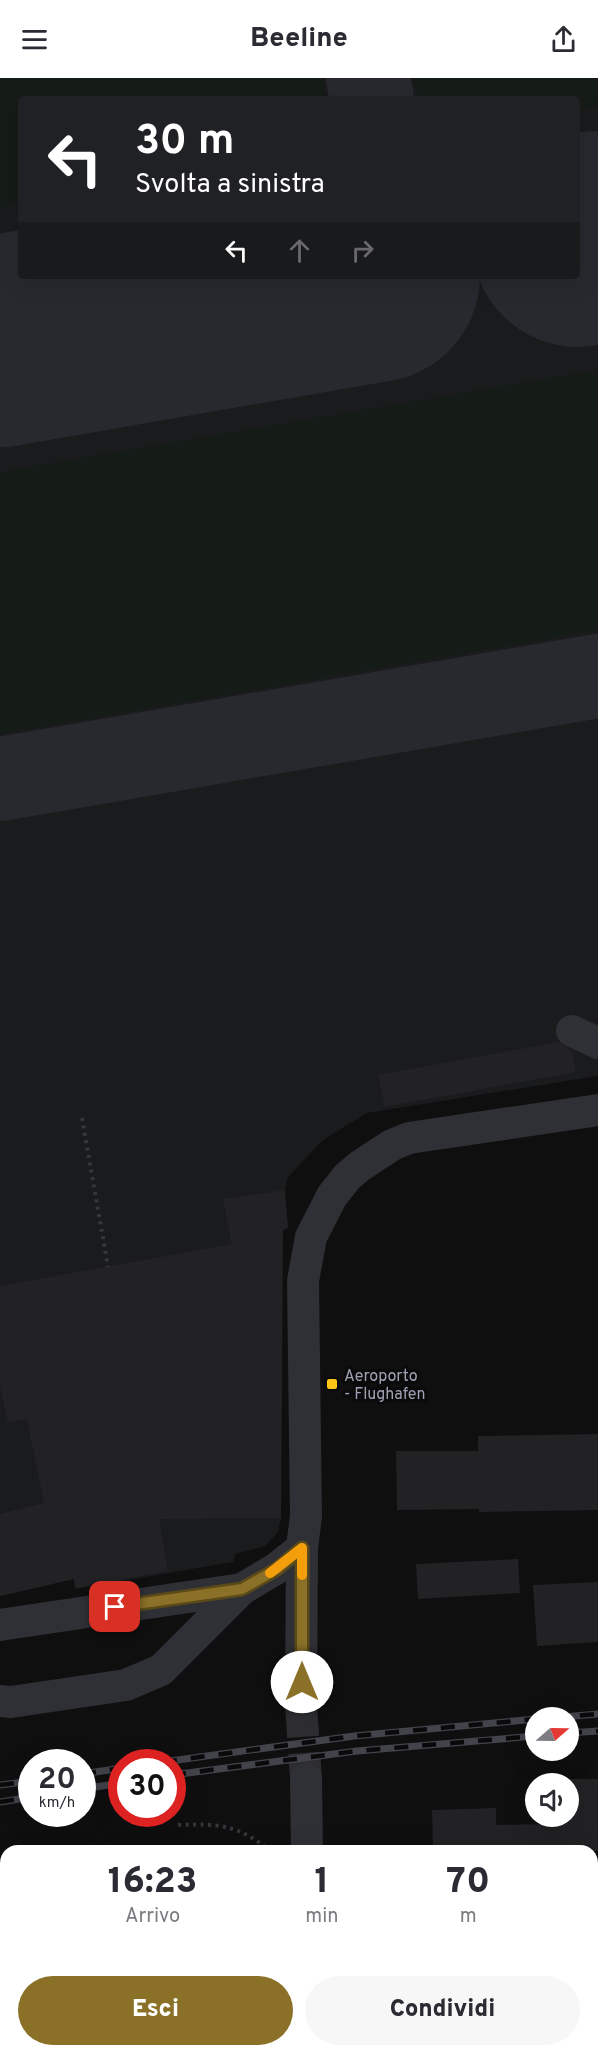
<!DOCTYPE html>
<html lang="it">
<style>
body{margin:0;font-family:Overpass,sans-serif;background:#f7f7f7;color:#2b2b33;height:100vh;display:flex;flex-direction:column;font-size:22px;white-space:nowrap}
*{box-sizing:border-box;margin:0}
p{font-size:20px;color:#7c7c81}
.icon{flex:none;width:33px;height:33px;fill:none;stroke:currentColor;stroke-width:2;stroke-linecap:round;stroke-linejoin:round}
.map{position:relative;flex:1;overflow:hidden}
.details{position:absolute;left:0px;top:1767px;width:598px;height:212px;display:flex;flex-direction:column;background:#fff;border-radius:18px 18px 0 0;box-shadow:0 6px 24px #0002}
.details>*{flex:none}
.top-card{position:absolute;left:18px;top:18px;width:562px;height:183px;border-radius:6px;box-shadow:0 6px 24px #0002;background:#202124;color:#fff;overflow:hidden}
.needle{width:39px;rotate:70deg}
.fabs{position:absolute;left:525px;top:1629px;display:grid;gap:12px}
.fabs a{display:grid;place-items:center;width:54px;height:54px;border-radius:50%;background:#fff;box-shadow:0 6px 24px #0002;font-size:30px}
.speed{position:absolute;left:18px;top:1671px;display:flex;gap:12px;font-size:30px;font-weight:700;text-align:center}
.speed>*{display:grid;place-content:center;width:78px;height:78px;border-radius:50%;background:#fff;box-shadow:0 6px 24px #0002;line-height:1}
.speed small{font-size:15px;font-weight:400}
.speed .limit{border:9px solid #d22;background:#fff;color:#111}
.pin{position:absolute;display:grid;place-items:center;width:51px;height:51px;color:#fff;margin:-26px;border-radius:12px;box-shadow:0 3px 9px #0006}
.me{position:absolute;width:66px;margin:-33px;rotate:0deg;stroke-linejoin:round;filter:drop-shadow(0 0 4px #0008)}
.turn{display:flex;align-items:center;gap:21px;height:126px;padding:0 18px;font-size:27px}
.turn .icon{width:78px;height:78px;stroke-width:2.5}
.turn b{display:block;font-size:42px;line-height:51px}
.lanes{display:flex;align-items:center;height:57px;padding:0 18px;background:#0003;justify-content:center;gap:30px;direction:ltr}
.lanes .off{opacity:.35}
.eta{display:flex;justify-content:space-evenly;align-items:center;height:102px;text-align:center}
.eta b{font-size:36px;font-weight:800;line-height:42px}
.button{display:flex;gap:12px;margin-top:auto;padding:12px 18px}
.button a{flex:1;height:69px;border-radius:36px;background:#8a7127;color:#fff;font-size:24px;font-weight:800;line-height:69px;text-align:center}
.button a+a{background:#f7f7f7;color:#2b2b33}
header{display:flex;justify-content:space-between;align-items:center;height:78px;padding:0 18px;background:#fff;font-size:27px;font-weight:800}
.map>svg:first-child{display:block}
</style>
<header><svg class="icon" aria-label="menu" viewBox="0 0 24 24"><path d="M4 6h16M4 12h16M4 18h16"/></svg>Beeline<svg class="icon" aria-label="share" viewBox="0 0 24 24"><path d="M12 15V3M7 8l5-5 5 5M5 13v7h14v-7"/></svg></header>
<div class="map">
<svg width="598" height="1978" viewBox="0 0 598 1978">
<rect width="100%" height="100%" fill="#0f0f10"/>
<path fill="#1a1b1d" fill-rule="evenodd" d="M0,0H598V998L367,1035L323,1062L288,1099L285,1112L288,1150L282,1153L281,1440L278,1454L265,1468L235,1476L233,1484L75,1511L74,1501L0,1518ZM21,21H578V198H21Z"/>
<path fill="#151b16" d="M0,0H324L325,21H21V126L0,129Z
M412,0H598V29L578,33V21H421Z
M598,292V552L0,656V394Z"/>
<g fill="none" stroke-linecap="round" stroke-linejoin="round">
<path stroke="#28292e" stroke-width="84" d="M368,0L372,21
M0,701L598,598"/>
<path stroke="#28292e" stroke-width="212" d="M578,163L598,159
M0,263L374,198"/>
</g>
<path fill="#222124" d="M558,964L572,973L576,994L385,1029L378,997Z
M285,1112L288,1150L283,1152L281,1440L159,1441L168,1493L75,1510L74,1501L0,1518V1436L44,1425L27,1341L8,1345L0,1309V1208L232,1166L223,1121Z
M598,1356V1432L479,1434V1431L397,1432L396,1373H478V1358Z
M518,1481L520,1515L418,1521L416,1486Z
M598,1504V1564L537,1568L533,1507Z
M567,1701H598V1773H433L432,1732L496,1730V1747L554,1746V1738H568Z"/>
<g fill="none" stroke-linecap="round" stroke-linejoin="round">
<path stroke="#2c2c31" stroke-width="32" stroke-dasharray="32 16" stroke-linecap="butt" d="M301,1627L306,1701"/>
<path stroke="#35373d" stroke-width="4" stroke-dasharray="3 4.5" stroke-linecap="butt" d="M82,1040L108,1189
M178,1747C218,1745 239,1747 270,1773"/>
<path stroke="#2f3035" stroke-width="32" d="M572,953L598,965
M0,1547L242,1511L277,1490L302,1470
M0,1623L11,1624L126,1607L161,1592L242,1511
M301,1627L302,1470L306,1438L303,1203L311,1159L332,1118L347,1099L360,1088L392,1067L409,1060L598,1032
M306,1701L307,1773
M0,1821L6,1820
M334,1972L335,1978
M391,1972V1978"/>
<defs>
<path id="rail" d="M552,1640L598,1636
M568,1655L598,1653
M163,1684L354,1658L536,1641
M82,1696L122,1690
M172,1697L357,1673L536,1658
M0,1707L32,1703
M82,1711L122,1705
M0,1724L32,1719"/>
</defs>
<use href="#rail" stroke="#42434b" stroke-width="7"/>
<use href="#rail" stroke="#0a0a0b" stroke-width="4.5" stroke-dasharray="14" stroke-linecap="butt"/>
</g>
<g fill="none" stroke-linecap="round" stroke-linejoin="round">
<defs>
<path id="route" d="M115,1529L242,1511L277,1491L302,1470V1604"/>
</defs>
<use href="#route" stroke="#5a4919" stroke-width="15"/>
<use href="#route" stroke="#8a7127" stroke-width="10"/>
<path stroke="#f59e0b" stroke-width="10" d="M270,1495L302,1470V1497"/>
</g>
<rect fill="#ffc618" stroke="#0a0a0b" stroke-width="2" x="326" y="1300" width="12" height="12" rx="3"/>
<g text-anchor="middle" stroke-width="6" stroke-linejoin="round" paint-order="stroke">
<g font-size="16" fill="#9ea2b3" stroke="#0a0a0b" text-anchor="start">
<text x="344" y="1303">Aeroporto<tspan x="344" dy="18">- Flughafen</tspan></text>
</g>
</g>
</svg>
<div class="fabs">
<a><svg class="needle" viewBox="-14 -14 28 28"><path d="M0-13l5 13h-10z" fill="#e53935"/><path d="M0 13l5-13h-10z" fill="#7c7c81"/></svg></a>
<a><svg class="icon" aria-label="sound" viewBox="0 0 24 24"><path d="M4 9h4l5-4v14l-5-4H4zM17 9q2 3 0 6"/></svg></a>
</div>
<div class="speed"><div>20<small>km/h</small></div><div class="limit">30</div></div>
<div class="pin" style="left:115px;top:1529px;background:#d93025"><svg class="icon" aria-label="arrive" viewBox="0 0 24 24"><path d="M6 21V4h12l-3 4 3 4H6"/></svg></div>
<svg class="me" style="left:302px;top:1604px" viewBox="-20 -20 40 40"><circle r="19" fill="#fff"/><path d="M0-13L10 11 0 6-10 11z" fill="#8a7127"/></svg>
<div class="top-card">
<div class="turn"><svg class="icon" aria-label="left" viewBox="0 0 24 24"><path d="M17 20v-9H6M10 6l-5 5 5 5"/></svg><div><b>30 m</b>Svolta a sinistra</div></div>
<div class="lanes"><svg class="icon" aria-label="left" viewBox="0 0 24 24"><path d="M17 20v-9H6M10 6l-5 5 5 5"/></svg><svg class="icon off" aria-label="ahead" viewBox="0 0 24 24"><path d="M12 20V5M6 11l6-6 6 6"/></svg><svg class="icon off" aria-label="right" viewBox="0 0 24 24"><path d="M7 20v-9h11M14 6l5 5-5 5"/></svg></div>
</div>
<section class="details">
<div class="eta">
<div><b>16:23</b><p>Arrivo</p></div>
<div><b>1</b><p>min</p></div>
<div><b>70</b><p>m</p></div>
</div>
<div class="button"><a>Esci</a><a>Condividi</a></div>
</section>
</div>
